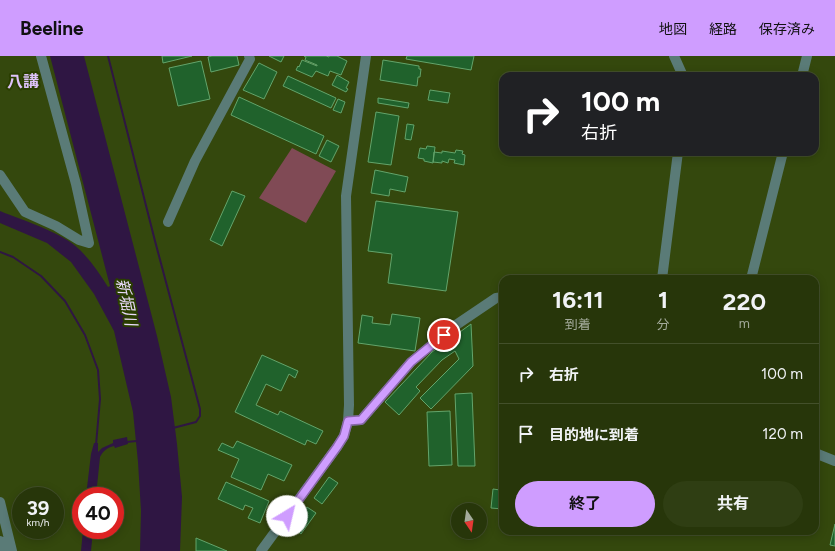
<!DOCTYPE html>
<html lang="ja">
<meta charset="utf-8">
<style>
body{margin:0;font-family:Figtree,"Noto Sans JP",sans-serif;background:#2f3e13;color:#f1f3f6;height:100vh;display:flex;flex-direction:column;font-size:15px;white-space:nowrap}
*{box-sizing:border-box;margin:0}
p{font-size:13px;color:#a4ab9c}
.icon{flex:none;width:22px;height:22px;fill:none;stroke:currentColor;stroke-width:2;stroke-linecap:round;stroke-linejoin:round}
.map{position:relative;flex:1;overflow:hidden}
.details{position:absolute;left:499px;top:219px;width:320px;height:260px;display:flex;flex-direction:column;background:#27360a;border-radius:12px;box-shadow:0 2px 10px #0003,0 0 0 1px #43502b}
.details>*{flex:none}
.guide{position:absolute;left:499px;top:16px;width:320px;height:84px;border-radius:12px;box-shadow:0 2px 10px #0003,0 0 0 1px #43502b;background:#202124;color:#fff;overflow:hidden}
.needle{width:26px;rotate:167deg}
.controls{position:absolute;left:451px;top:447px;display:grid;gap:8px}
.controls a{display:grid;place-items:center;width:36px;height:36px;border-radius:50%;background:#27360a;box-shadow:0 2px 10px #0003,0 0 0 1px #43502b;font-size:20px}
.speed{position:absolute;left:12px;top:431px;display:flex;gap:8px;font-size:20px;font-weight:700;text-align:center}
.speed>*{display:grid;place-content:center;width:52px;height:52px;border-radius:50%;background:#27360a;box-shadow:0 2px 10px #0003,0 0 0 1px #43502b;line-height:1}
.speed small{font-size:10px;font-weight:400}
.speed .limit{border:6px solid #d22;background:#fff;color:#111}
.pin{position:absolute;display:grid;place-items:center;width:34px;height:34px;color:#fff;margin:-17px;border:2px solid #fff;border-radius:50%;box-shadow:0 1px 4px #0007}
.me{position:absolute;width:44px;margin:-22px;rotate:36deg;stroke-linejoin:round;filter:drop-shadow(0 0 3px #0008)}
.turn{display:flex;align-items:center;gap:14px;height:84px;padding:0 16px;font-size:18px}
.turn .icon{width:52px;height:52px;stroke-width:2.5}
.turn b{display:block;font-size:28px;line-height:34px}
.eta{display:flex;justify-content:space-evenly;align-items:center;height:68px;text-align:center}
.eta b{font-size:24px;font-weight:700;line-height:28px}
.button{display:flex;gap:8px;margin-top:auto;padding:8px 16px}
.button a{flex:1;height:46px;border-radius:24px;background:#cf9dff;color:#111;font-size:16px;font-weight:700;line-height:46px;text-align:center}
.button a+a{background:#2f3e13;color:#f1f3f6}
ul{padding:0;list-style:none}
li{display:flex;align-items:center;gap:12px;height:60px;padding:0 16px;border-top:1px solid #43502b}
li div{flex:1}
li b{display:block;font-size:15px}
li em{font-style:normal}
header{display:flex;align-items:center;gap:24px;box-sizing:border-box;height:56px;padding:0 20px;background:#cf9dff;color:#111}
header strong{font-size:19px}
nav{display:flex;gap:22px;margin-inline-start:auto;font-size:14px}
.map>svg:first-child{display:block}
</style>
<header>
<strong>Beeline</strong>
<nav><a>地図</a><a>経路</a><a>保存済み</a></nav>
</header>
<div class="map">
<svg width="835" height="495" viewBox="0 0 835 495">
<rect width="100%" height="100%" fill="#34480d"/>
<path fill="#804a55" d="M292,92L336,115L306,167L259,142Z"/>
<path fill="#2f1643" d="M50,0H84L157,280L171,341L177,388L182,441L180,495H140L141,455L138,406L133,356L114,275L94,238L71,206L47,187L0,167V155C24,165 62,176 80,194C91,205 100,218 108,231L110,230Z
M127,381L128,388L115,392L114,390C107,392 104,394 100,401L96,440H86L91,398L94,387H98V396L102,392L113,387V384Z
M83,474H93L91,495H81Z"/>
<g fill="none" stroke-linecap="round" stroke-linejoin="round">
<path stroke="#2f1643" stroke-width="2" d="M108,0L155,185L200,353V360L196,366L173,372
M0,196L13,201L41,220L65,245L85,279L98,314L100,343L96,389
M126,386L137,385"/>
</g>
<path fill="#20622c" stroke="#63a46b" d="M162,0H192L163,7Z
M212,0H237L239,9L211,16L208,1Z
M269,0H284L281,6Z
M304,0H326L329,1V0H337L347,5L341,19L330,15L328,20L316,15L312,21L296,14L298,10L299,11L302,4L317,10V9L305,4L306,1Z
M407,0H474L471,14L406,3Z
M383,4L419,10V13H421L420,21H418L417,30L380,24Z
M201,5L210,43L178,50L169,12Z
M259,7L277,16L264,43L243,34Z
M337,19L349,26L346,32L348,33L346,36L332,29Z
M288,20L336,42L331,52L283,30Z
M430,34L450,37L448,47L428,44Z
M239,41L324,80L316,98L231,59Z
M378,42L409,47L408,52L378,47Z
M338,43L345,46L341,57L333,54Z
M376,56L399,60L391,109L368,106Z
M407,68L414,69L411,84L405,83Z
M327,84L339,90L331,106L319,100Z
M427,90L435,91L433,107L424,105V103L418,102L420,92L426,93Z
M456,94L463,95L462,98L465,99L464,109L454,107L455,104L449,103L448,107L442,105V107L433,106L434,96L442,97V95L455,97Z
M375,114L408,121L405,136L390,133L389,140L371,137Z
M232,135L245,140L222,190L210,184Z
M376,145L458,156L446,235L388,227L392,198L368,195Z
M392,258L420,262L415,295L358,287L362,259L373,261L372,267L390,269Z
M471,268L473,310L431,353L420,342L459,303L455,295L442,304L416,331L420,335L399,359L385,346L432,296Z
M262,299L298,315L295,322L289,318L281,335L266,328L256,349L278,359L280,355L323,375L316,388L307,384L305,389L235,356Z
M472,337L475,410H458L455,338Z
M450,355L452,409L429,410L427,356Z
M237,385L292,409L284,425L268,418L261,434L231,421L239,403L218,394L222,387L233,392Z
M329,421L338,427L322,448L314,442Z
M226,426L269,445L260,467L248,462L253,452L245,449L243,454L218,443Z
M493,433L500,434V442L503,443V453L491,452Z
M307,451L316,457L301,478L292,471Z
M835,468V490L830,489Z
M196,482L227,495H196Z"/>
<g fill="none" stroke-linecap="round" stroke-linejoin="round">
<path stroke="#5a7b77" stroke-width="10" d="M674,0L683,20
M802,20L807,0
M0,119L25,156L56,170L79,184L89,187L76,128L41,0
M168,166L195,105L250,3L249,0
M662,223L678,96
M751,223L783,96
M348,365L361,364L411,306L456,269L496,242L503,241
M815,397L835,405
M0,446L12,495
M0,485L2,495
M261,495L337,391L344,380L348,365L349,349L346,140L366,0"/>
</g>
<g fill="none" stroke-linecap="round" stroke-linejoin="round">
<defs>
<path id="route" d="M287,460L337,391L344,380L348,365L361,364L411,306L444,279"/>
</defs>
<use href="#route" stroke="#8766a6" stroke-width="10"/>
<use href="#route" stroke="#cf9dff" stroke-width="7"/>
</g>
<g text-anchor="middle" stroke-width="4" stroke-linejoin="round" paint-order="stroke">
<g font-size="16" font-weight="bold" fill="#dec3fa" stroke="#2a3e00">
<text x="23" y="31">八講</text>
</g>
<g font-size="16" font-style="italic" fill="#eadbfb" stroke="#2a3e00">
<text transform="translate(127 246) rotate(78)" y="6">新堀川</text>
</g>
</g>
</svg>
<div class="controls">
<a><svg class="needle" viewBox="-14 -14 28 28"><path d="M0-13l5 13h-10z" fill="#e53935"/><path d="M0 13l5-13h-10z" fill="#a4ab9c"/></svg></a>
</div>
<div class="speed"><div>39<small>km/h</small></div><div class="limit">40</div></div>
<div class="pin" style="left:444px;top:279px;background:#d93025"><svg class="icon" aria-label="arrive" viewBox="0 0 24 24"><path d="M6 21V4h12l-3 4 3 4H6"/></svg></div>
<svg class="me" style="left:287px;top:460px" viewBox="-20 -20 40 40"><circle r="19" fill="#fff"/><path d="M0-13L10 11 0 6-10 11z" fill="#cf9dff"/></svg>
<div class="guide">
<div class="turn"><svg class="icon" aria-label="right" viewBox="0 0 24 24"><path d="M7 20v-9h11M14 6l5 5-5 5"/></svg><div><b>100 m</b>右折</div></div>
</div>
<section class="details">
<div class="eta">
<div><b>16:11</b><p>到着</p></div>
<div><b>1</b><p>分</p></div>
<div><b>220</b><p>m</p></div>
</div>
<ul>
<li><svg class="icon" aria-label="right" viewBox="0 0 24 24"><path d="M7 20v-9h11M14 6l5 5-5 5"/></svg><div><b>右折</b></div><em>100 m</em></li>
<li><svg class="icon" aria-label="arrive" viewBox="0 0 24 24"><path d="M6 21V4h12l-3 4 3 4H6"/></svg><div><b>目的地に到着</b></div><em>120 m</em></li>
</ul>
<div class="button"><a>終了</a><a>共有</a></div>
</section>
</div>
